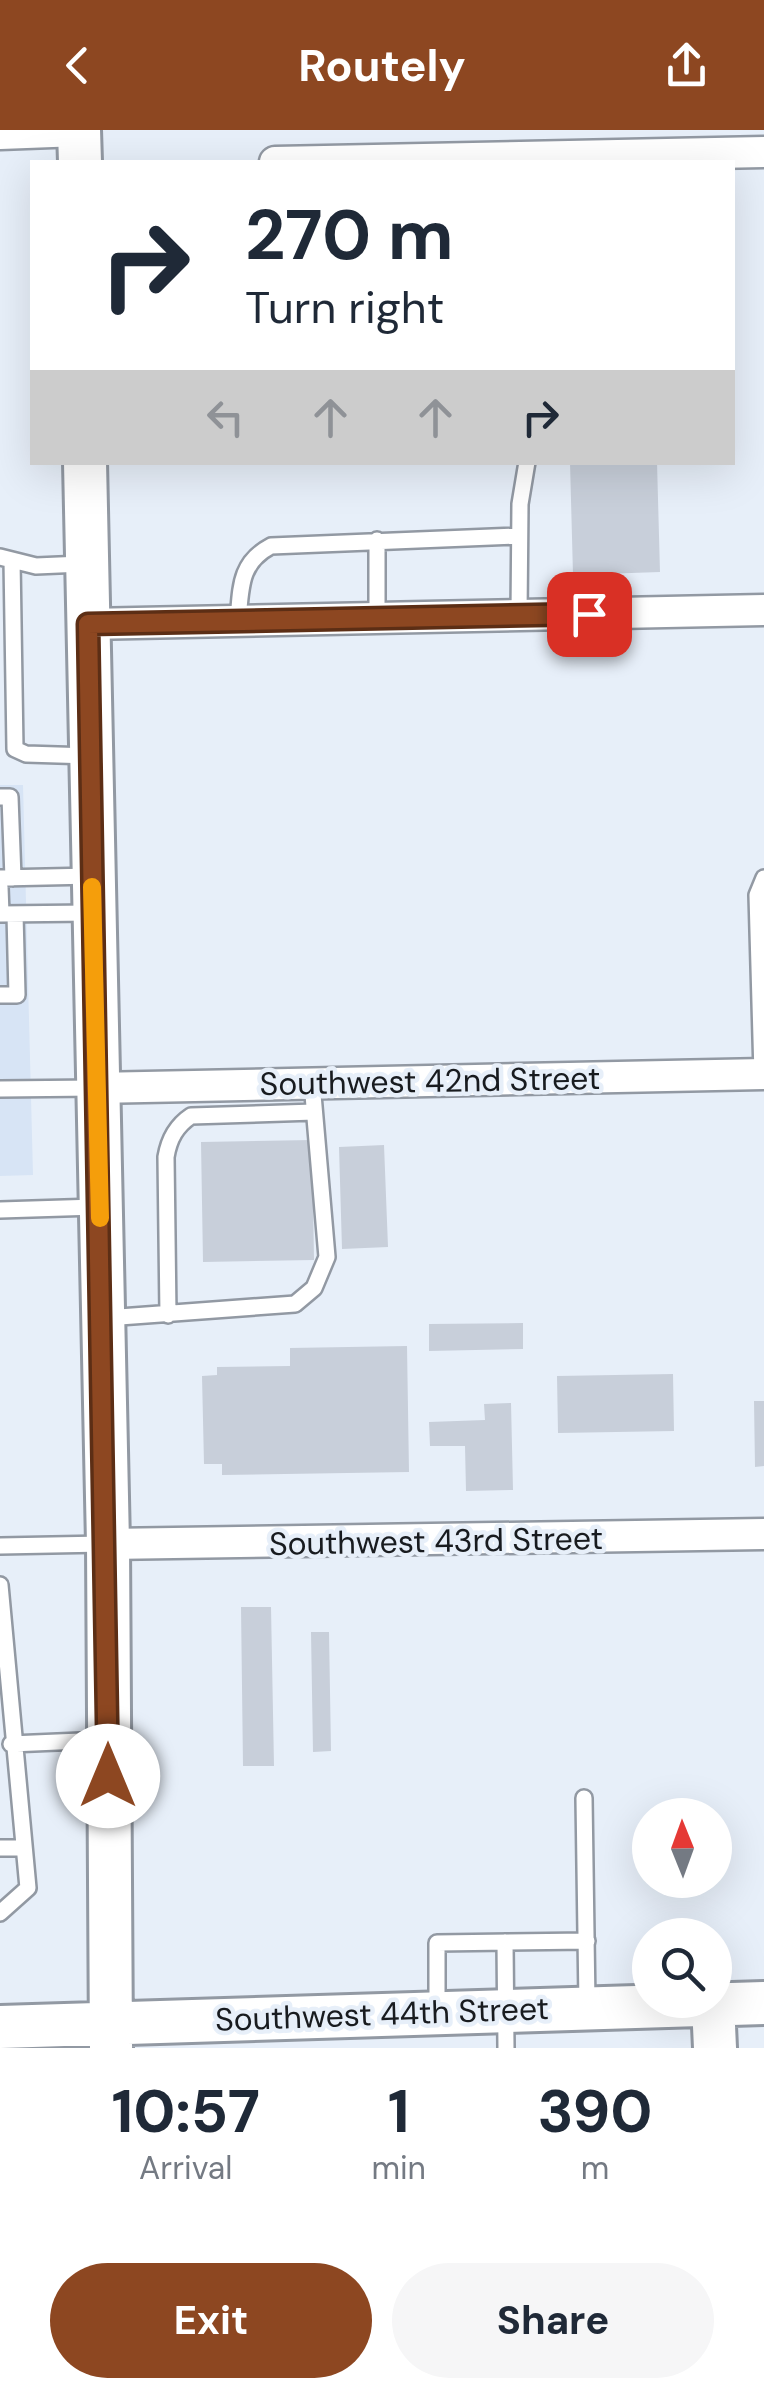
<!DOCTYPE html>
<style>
body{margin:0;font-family:"DM Sans",sans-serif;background:#f6f6f7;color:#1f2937;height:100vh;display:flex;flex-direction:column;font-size:38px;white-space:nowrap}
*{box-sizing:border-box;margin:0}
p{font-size:32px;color:#747a83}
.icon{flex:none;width:55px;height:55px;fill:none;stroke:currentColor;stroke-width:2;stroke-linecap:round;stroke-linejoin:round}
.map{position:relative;height:1918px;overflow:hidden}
.drawer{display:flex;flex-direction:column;background:#fff;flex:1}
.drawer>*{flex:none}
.banner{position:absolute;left:30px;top:30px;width:705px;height:305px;border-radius:0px;box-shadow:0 10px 40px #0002;background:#fff;color:#1f2937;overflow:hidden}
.needle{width:65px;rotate:359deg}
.controls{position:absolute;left:632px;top:1668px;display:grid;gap:20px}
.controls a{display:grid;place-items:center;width:100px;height:100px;border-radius:50%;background:#fff;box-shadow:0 10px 40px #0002;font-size:50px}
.pin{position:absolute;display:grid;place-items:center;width:85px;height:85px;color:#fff;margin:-42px;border-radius:20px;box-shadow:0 5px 15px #0006}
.me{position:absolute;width:110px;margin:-55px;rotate:0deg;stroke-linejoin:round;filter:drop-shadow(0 0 8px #0008)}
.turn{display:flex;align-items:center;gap:35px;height:210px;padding:0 50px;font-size:45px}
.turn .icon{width:130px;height:130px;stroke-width:2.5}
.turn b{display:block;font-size:70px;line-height:85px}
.lanes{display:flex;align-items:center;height:95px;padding:0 50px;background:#0003;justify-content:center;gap:50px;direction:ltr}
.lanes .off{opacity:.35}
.eta{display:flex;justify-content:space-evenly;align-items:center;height:170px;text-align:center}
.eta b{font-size:60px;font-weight:700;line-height:70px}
.action{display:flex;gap:20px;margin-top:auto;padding:20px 50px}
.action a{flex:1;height:115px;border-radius:60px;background:#8d4721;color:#fff;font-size:40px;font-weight:700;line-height:115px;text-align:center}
.action a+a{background:#f6f6f7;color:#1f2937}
header{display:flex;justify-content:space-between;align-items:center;height:130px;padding:0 50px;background:#8d4721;color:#fff;font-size:45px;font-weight:700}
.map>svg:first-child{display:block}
</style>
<header><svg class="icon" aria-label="back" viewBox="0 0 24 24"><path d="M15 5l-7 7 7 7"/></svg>Routely<svg class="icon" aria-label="share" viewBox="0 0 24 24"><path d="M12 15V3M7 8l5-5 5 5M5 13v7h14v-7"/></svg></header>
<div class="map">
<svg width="764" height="1918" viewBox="0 0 764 1918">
<rect width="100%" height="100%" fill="#e7eff9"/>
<path fill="#d7e4f5" d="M0,655H23L33,1045L0,1046Z"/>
<path fill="#c8cfda" d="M570,332H657L660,442L573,445Z
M312,1010L314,1130L203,1132L201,1012Z
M384,1015L388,1117L342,1119L339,1017Z
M523,1193V1219L429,1221V1194Z
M407,1216L409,1342L222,1345V1334H204L202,1246L217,1245V1237L290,1236V1218Z
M673,1244L674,1301L558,1303L557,1246Z
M754,1271H764V1336L755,1337Z
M511,1273L513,1360L466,1361L465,1316H430L429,1292L485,1290L484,1274Z
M241,1477H271L274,1636H243Z
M311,1502H329L331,1621L313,1622Z"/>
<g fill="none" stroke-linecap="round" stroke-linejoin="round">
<defs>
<path id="lane" d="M377,410V488
M0,427L36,436L82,434
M12,430L15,619L26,624L90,626
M519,485L520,374L527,332
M238,491C241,458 239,433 271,416L519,406
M0,667H10L13,748
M0,748L92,746
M0,757L1,784L90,783
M0,865H17L15,784
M762,944L757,765L764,748
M0,959L95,958
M0,1080L96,1077
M168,1185L166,1027C169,1009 176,996 191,986L314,982
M106,1188L295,1174L314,1158L327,1127L312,953
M0,1416L104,1414
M0,1455L28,1758L0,1783
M11,1614L104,1610
M584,1668L587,1874
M0,1718H24
M505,1812L506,1918
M437,1881V1813L587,1811"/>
<path id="street" d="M0,4L79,1
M275,32L764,22
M88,494L764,480
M95,958L764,944
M108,1414L764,1404"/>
<path id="secondary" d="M79,0L80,32
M85,332L108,1414L111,1918
M713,1874L715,1918
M0,1897L764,1873"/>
</defs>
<use href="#lane" stroke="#9299a3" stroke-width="20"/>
<use href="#street" stroke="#9299a3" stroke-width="35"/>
<use href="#secondary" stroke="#9299a3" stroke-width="48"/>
<use href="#lane" stroke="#fff" stroke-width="15"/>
<use href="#street" stroke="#fff" stroke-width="30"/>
<use href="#secondary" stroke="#fff" stroke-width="42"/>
</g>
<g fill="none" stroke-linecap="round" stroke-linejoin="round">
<defs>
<path id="route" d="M108,1646L88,494L589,484"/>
</defs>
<use href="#route" stroke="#5c2e15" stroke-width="25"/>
<use href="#route" stroke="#8d4721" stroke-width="18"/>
<path stroke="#f59e0b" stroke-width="18" d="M92,757L100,1088"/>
</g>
<g text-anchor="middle" stroke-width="9" stroke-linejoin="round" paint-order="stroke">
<g font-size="32" fill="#181b1f" stroke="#e7eff9">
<text transform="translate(430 951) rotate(-1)" y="11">Southwest 42nd Street</text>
<text transform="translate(436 1411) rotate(-1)" y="11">Southwest 43rd Street</text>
<text transform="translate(382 1884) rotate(-2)" y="11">Southwest 44th Street</text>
</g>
</g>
</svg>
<div class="controls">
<a><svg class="needle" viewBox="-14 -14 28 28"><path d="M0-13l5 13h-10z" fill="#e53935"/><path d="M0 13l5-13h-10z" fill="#747a83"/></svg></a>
<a><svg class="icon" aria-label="search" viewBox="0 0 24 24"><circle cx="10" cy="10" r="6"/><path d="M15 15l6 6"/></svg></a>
</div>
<div class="pin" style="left:589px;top:484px;background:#d93025"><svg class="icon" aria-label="arrive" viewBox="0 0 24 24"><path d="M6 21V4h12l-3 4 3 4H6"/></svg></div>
<svg class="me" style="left:108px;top:1646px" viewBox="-20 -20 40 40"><circle r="19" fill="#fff"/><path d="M0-13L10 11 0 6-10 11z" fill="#8d4721"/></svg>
<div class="banner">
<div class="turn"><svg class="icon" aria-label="right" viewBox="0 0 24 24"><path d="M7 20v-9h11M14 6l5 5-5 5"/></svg><div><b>270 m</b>Turn right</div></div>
<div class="lanes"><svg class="icon off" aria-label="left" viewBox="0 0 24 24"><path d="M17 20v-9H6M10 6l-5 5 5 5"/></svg><svg class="icon off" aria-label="ahead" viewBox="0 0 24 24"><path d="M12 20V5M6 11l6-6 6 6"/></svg><svg class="icon off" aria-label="ahead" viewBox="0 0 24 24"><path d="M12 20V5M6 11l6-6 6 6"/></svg><svg class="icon" aria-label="right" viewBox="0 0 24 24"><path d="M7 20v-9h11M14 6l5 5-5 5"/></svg></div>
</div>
</div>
<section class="drawer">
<div class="eta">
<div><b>10:57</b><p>Arrival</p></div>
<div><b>1</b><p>min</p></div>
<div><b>390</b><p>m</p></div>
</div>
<div class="action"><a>Exit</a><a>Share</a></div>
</section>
